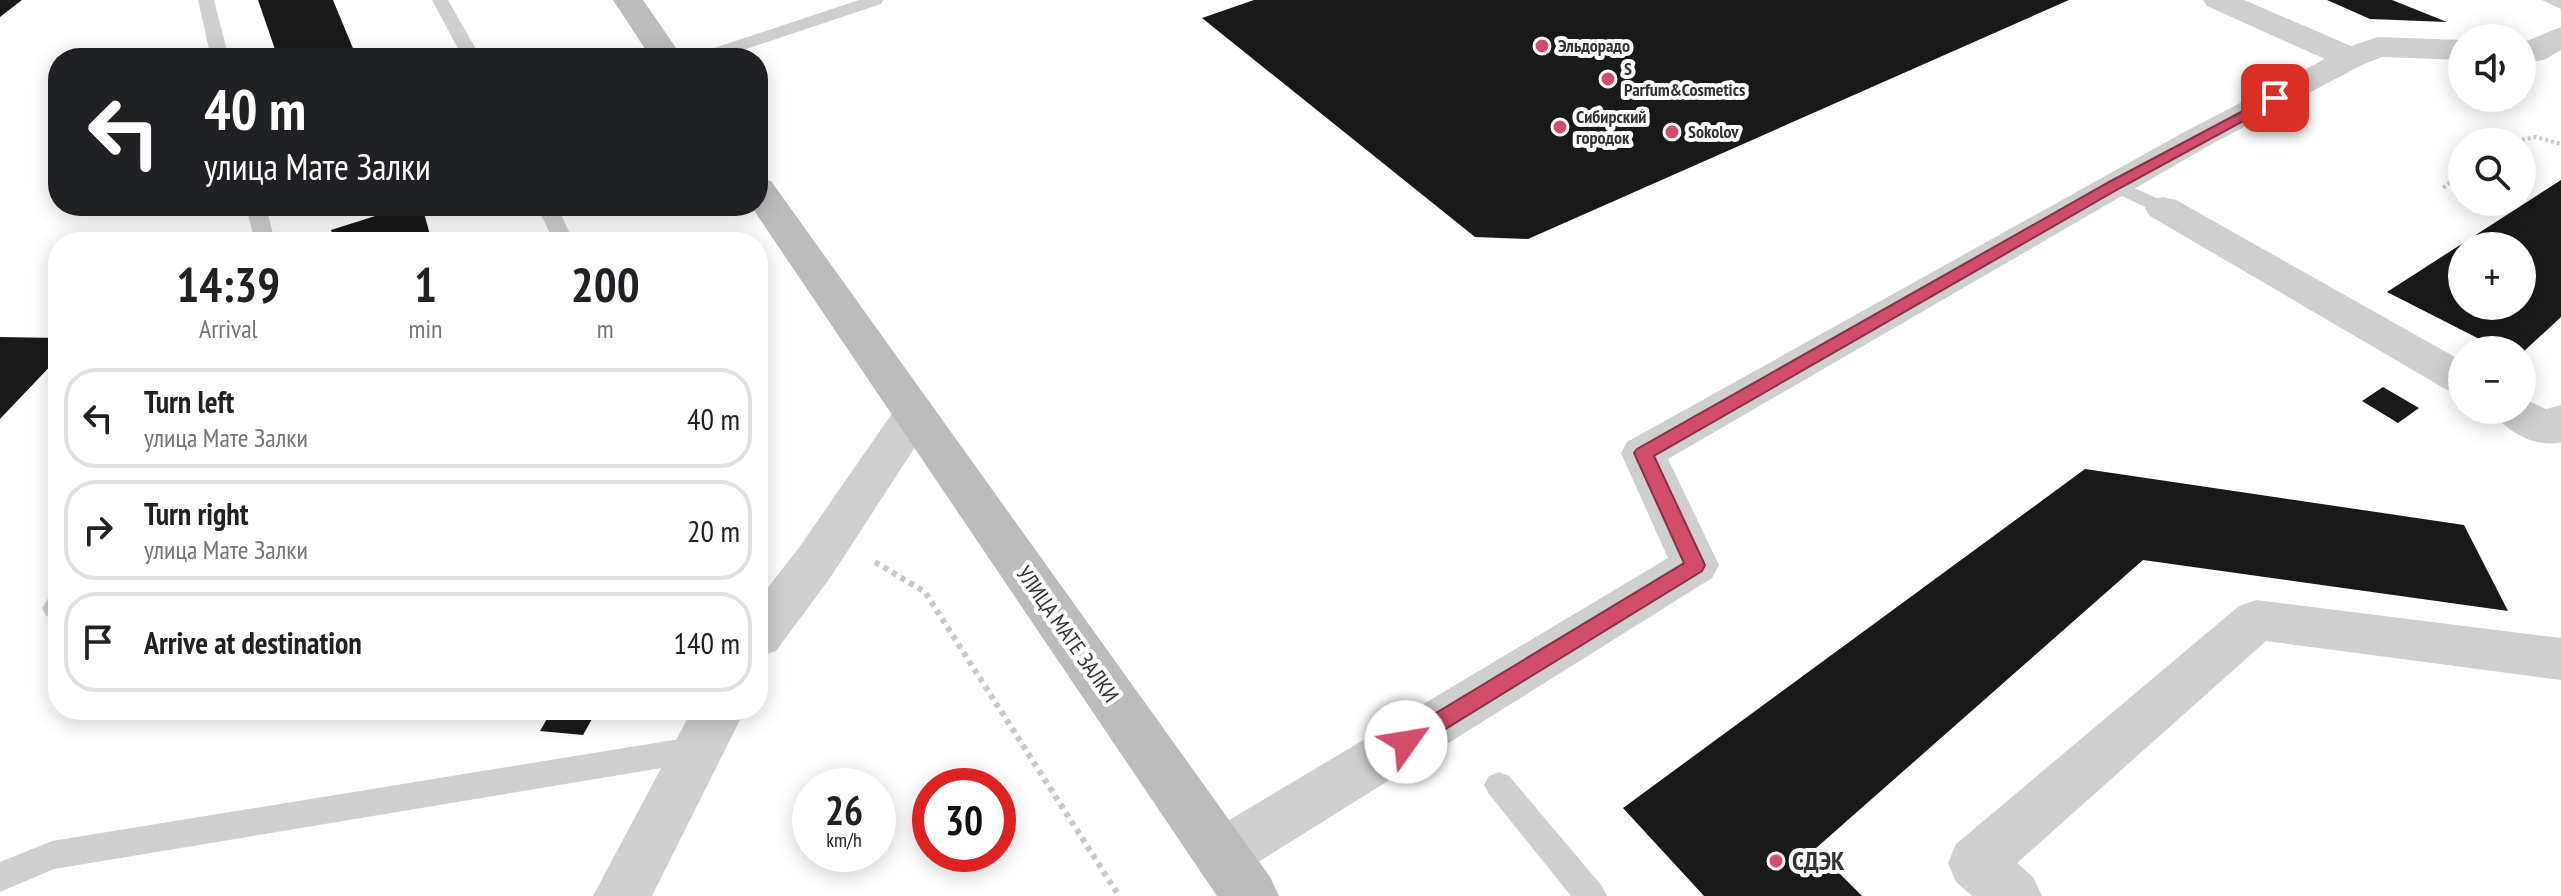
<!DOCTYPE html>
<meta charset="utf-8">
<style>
body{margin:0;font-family:"PT Sans Narrow",sans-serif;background:#f2f2f2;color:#202124;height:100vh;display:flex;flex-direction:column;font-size:30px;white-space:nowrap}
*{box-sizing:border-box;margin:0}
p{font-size:26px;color:#757577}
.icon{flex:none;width:44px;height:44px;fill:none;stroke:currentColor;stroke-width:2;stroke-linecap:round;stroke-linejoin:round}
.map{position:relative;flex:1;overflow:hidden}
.sheet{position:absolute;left:48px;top:232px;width:720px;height:488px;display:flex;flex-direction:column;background:#fff;border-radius:32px;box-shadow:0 4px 20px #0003}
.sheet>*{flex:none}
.banner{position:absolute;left:48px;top:48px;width:720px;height:168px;border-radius:32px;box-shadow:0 4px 20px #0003;background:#202124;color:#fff;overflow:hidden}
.controls{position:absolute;left:2448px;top:24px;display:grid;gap:16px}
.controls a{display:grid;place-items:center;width:88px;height:88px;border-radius:50%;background:#fff;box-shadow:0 4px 20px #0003;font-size:40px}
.speed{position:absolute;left:792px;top:768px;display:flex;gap:16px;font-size:40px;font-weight:700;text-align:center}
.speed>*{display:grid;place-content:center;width:104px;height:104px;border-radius:50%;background:#fff;box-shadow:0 4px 20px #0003;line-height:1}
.speed small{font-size:20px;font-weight:400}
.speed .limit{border:12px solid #d22;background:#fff;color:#111}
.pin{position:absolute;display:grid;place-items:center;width:68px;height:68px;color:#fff;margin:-34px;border-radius:16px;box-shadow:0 4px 12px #0006}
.me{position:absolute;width:88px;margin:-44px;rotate:58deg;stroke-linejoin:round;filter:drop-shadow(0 0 6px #0008)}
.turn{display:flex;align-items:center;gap:28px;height:168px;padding:0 24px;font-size:36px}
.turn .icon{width:104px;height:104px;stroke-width:2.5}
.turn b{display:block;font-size:56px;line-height:68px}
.eta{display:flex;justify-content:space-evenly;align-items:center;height:136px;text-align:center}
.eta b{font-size:48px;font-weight:600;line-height:56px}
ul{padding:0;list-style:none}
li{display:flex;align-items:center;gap:24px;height:100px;margin:0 16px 12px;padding:0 8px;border:4px solid #e0e0e0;border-radius:32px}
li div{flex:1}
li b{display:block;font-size:30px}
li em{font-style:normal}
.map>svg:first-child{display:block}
</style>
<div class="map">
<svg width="2561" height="896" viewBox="0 0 2561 896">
<rect width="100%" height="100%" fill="#fff"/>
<path fill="#191919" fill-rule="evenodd" d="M0,0H22L0,17Z
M258,0H333L357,58H278Z
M1254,0H2069L1528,239L1475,237L1202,18Z
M2327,0H2392L2447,22L2370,19Z
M2561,180V317L2522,353V350H2501L2387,292ZM2462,246H2522V306H2462Z
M407,206H422L432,242H336L331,230Z
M0,337L58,338V358L0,419Z
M2383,387L2419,408L2398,423L2362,401Z
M2085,469L2464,525L2508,611L2143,560L1815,849L1862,896H1704L1623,808Z
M552,710H597L583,735L540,731Z"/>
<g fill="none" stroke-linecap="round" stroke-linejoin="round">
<path stroke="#c9c9c9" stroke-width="4" stroke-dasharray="3 3" stroke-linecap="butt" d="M2510,142L2536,137L2561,144
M2443,188L2462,174"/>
<path stroke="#c9c9c9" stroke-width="6" stroke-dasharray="5 5" stroke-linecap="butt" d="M875,562L925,592L1119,896"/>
<path fill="#cfcfcf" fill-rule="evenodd" d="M198,0H214L229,58H211Z
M432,0H448L481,58H463Z
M859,0H883L881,4L719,58H693L696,54Z
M2542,0H2561V9Z
M2114,179L2170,204L2173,208L2170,212H2156L2107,189L2104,185Z
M246,206H266L275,242H255Z
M537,206H557L574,242H554Z
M58,594V618L46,616L42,608L49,597Z
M698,736L708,740L713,749L708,758L698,762L54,869L0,892V862L52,841Z
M1499,772L1509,776L1602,886L1607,896H1571L1489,794L1484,785L1489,776Z"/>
<path fill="#cfcfcf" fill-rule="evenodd" d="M2203,0H2244L2351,46L2378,37L2462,40V60L2382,57L2362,65L2210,145L1668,459L1719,565L1712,578L1241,873L1221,881L1201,873L1193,855L1201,837L1668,558L1621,453L1627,442L2186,131L2325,59L2207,6Z
M2561,27V50L2544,60L2522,63V43Z
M2163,197L2176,200L2462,361V394L2447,390L2150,216L2145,208L2150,200Z
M915,398L930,402L936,413L930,424L832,575L776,651L758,657V600L798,549L900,402Z
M2522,398L2546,409L2561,405V442C2537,449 2504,431 2492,410H2522Z
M2256,600L2561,638V680L2266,641L2017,863L2033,877L2042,896H1972L1956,882L1948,863L1956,844L2239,606Z
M692,710H745L652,896H593Z"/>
<path fill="#bcbcbc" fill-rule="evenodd" d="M613,0H643L683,58H651Z
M758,178L771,181L1270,877L1279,896H1217L751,206H758Z"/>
</g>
<path fill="#d14d6a" stroke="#883245" stroke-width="2" d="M2275,94L2282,98L2280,101L2120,188L1654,456L1705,565L1702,571L1413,749L1406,752L1398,749L1395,742L1398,736L1684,563L1634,453L1637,449L2109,182Z"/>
<g fill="#d14d6a" stroke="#fff" stroke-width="3">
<circle cx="1542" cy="46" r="8"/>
<circle cx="1608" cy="79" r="8"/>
<circle cx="1560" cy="127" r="8"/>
<circle cx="1672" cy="132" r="8"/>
<circle cx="1776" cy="861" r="8"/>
</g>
<g text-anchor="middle" stroke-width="8" stroke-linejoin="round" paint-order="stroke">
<g font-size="18" font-weight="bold" fill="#323232" stroke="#fff" text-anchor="start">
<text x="1558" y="52">Эльдорадо</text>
<text x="1624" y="75">S<tspan x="1624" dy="21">Parfum&amp;Cosmetics</tspan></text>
<text x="1576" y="123">Сибирский<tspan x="1576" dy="21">городок</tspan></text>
<text x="1688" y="138">Sokolov</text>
</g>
<g font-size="22" fill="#323232" stroke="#fff">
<text transform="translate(1068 634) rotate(55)" y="8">УЛИЦА МАТЕ ЗАЛКИ</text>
</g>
<g font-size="26" font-weight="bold" fill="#323232" stroke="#fff" text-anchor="start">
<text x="1792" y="870">СДЭК</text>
</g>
</g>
</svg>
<div class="controls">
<a><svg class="icon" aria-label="sound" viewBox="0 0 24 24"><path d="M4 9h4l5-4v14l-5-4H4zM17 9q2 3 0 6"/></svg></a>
<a><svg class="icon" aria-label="search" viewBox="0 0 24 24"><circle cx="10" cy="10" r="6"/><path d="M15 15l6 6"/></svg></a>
<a>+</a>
<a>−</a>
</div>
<div class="speed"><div>26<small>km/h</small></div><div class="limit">30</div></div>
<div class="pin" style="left:2275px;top:98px;background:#d93025"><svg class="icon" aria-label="arrive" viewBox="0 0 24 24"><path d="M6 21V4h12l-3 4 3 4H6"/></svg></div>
<svg class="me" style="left:1406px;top:742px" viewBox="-20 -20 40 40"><circle r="19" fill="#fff"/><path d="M0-13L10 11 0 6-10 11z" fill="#d14d6a"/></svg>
<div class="banner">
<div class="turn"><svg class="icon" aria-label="left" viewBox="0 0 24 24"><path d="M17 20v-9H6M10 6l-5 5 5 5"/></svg><div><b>40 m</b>улица Мате Залки</div></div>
</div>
<section class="sheet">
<div class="eta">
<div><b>14:39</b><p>Arrival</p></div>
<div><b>1</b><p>min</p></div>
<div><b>200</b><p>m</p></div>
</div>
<ul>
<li><svg class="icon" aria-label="left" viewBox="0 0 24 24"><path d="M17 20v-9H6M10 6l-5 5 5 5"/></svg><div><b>Turn left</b><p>улица Мате Залки</p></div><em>40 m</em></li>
<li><svg class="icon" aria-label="right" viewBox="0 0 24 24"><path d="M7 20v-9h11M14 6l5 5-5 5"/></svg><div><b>Turn right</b><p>улица Мате Залки</p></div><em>20 m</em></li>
<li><svg class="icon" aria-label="arrive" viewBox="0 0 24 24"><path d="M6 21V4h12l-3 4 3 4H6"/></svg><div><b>Arrive at destination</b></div><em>140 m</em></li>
</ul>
</section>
</div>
